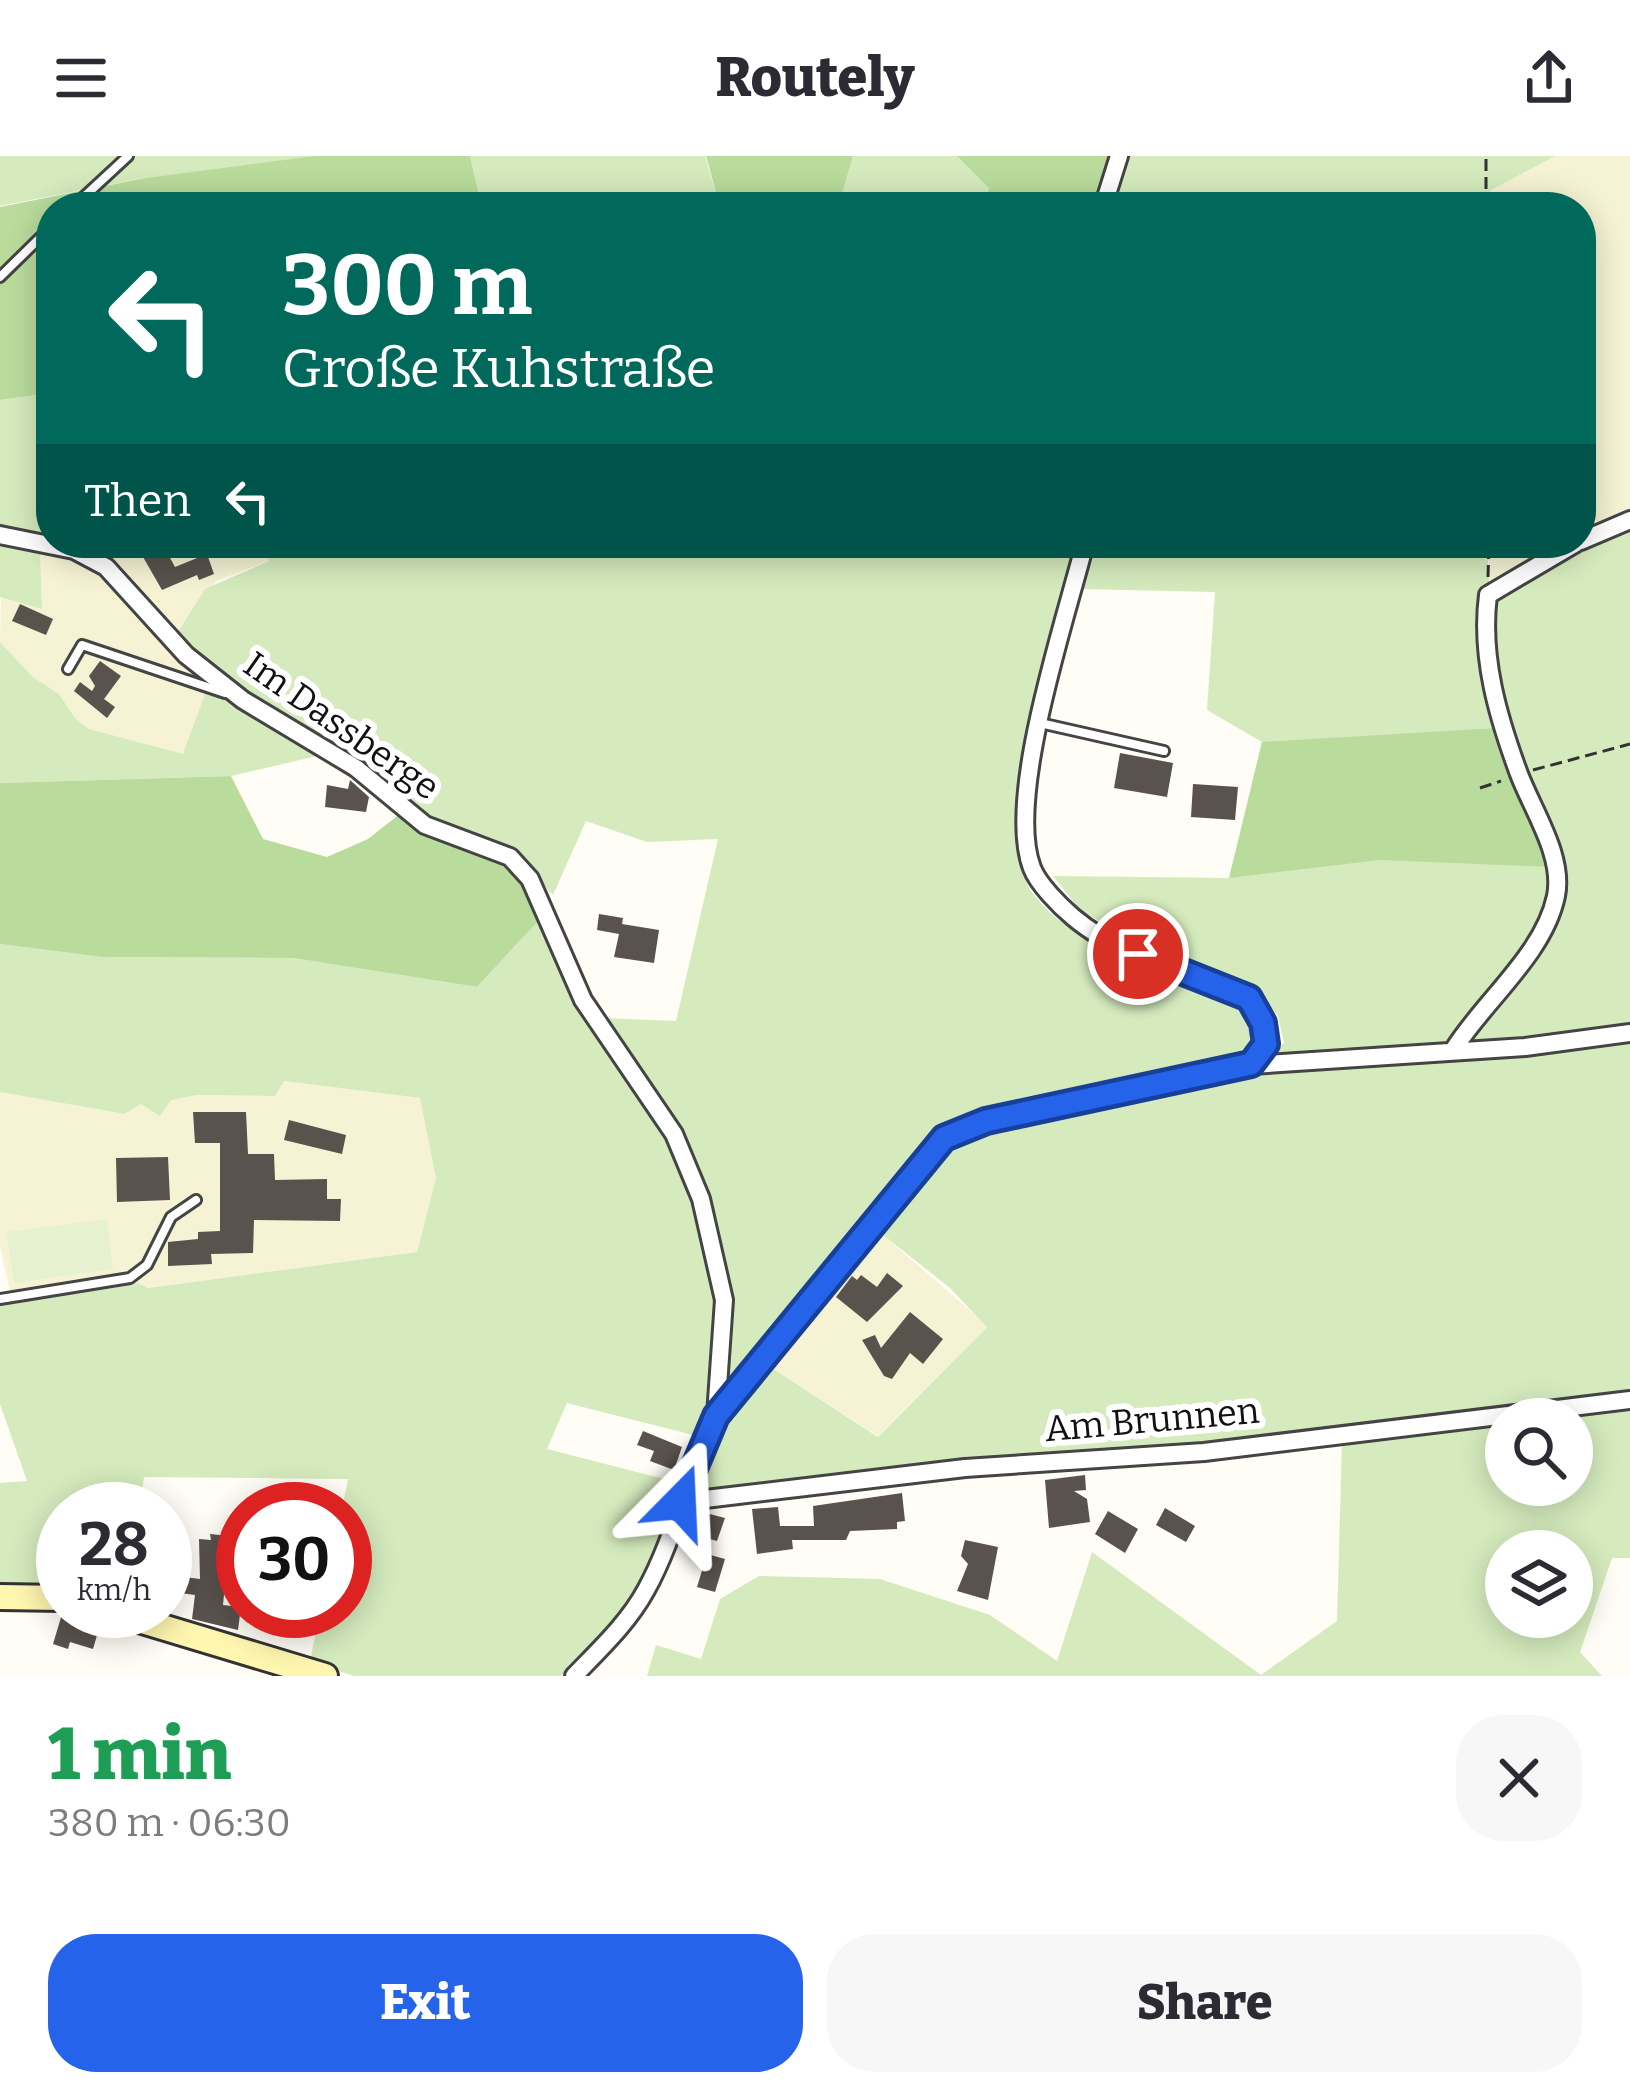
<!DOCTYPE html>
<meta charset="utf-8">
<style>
body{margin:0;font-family:Bitter,serif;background:#f7f7f7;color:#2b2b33;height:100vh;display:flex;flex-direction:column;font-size:45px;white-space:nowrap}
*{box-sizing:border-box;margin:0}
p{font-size:39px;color:#7c7c81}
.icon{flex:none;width:66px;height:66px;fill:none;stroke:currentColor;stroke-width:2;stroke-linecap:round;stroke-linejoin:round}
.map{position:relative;height:1520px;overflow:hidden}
.panel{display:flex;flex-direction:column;background:#fff;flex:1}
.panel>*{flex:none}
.guide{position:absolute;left:36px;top:36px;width:1560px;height:366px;border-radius:48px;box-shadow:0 6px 30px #0003;background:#00695c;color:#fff;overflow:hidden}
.controls{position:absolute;left:1485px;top:1242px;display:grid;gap:24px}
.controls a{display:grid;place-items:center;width:108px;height:108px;border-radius:50%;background:#fff;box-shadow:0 6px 30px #0003;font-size:60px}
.speed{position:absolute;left:36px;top:1326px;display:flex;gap:24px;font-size:60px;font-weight:700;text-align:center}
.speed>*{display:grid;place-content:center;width:156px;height:156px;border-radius:50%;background:#fff;box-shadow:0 6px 30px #0003;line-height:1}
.speed small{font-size:30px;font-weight:400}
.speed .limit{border:18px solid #d22;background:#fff;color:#111}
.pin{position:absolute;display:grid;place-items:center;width:102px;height:102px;color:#fff;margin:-51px;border:6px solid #fff;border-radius:50%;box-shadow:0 3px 12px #0007}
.me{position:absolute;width:132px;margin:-66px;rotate:21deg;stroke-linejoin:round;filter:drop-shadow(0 0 9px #0008)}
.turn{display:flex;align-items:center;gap:42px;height:252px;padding:0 48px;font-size:54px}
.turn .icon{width:156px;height:156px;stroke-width:2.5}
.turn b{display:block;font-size:84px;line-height:102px}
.then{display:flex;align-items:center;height:114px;padding:0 48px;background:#0003;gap:24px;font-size:45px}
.round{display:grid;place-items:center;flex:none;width:126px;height:126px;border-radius:48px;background:#f7f7f7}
.headline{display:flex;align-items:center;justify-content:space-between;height:204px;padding:0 48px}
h1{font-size:72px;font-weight:800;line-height:90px;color:#1e9e55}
.cta{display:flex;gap:24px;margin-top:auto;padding:24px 48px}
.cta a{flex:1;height:138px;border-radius:48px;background:#2563eb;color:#fff;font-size:48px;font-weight:800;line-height:138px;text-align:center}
.cta a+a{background:#f7f7f7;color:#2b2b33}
header{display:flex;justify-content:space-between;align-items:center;height:156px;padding:0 48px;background:#fff;font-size:54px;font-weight:800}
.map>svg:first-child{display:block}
</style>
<header><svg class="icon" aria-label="menu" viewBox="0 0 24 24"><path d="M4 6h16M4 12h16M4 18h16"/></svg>Routely<svg class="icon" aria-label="share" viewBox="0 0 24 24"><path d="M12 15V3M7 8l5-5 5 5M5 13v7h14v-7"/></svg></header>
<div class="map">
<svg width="1630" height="1520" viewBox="0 0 1630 1520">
<rect width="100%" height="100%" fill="#fffdf5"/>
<path fill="#f6f3d4" d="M1555,0H1630V357L1581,379V51H1490L1491,34Z
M69,387H260L270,404L216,425L176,479Z
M1488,387H1566L1490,428Z
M40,392L72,399L103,416L210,524L183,599L89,573L75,562L59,538L33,521L0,486L1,438L42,452Z
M284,925L420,942L436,1022L417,1096L148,1132L120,1118L10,1136L0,1090V936L123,958L141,948L197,939L275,940Z
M878,1075L988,1170L878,1280L769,1210Z"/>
<path fill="#d5ebbd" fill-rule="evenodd" d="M0,0H316L138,23L0,50Z
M470,0H705L720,51H482Z
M853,0H957L989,31L981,51H845L842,38Z
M1129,0H1555L1491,34L1490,51H1115Z
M51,237V361L45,366V383L0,375V244Z
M1630,369V1402H1612L1580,1496L1602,1520H647L656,1489L701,1503L720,1443L759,1420L880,1423L990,1459L1057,1505L1092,1396L1261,1519L1337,1465L1342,1285L1202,1291L688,1337L728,1261L769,1210L878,1281L987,1171L950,1132L878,1075L958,984L1155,933L1250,916L1284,887L1278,860L1259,838L1124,779L1080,754L1053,720L1230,722L1262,586L1207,554L1215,436L1080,433L1091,387H1487L1490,441ZM1506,1263H1572V1329H1506ZM1506,1395H1572V1461H1506Z
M0,386L40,392L42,453L0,441Z
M260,387H1076C1058,454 994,681 1031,735C1059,776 1118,798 1162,815C1194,827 1239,834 1254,867L1252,885L1237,898L972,960L946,974L731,1233L724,1230L708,1044L602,862L676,865L718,683L647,686L586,665L553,739L521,705L426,665L215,517L176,479L205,433L269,405Z
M0,486L33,521L59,538L75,562L89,573L183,598L206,535L238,547L326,598L231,620L0,627Z
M541,762C621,899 742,1051 714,1219C711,1241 708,1260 697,1280L567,1247L547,1293L676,1326C649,1419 635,1454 561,1520H354L310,1506L320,1455H345L342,1353L348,1323L144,1321L139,1353H63V1434L0,1432V1327L27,1325L0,1248V1148L138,1127L148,1132L417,1096L436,1022L420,942L284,925L275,940L197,939L171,944L160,960L141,948L124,958L0,936V788L102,801L293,802L477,831Z"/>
<path fill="#b9dc9c" d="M314,0H470L482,51H51V237L0,244V51L145,22Z
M706,0H853L842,38L845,51H720Z
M957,0H1113L1099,51H981L989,32Z
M1497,572L1553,711L1380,704L1229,722L1262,586Z
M231,620L263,683L327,701L368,683L401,657L498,701L524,722L541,762L477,831L293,802L102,801L0,788V627Z"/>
<path fill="#e6f2cf" d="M107,1063L113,1113L14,1127L6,1076Z"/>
<path fill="#5a524d" d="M135,387H162L175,411L207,398L214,418L199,424L197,419L162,434Z
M20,448L53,463L46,479L12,465Z
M100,505L121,520L104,543L115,551L107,562L74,535L80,526L92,535L95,530L89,520Z
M1120,597L1173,607L1167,641L1114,632Z
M350,624L369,641L366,656L325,651L327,629L348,633Z
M1193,628L1238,631L1235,664L1191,661Z
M599,758L623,762L622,768L659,774L654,807L614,801L619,778L597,774Z
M193,956H246L248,998H274L275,1024L327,1023V1043H341L340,1065L254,1064L253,1097L211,1098L212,1108L168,1110V1086L198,1083V1076L220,1075V987H195Z
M289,964L346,979L342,998L284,984Z
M168,1001L170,1044L117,1046L116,1002Z
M887,1117L903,1130L867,1166L836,1141L852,1120L857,1124L861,1119L877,1131Z
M910,1156L943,1183L923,1208L910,1197L892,1223L884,1220L862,1184L875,1179L881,1192Z
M643,1275L682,1291L674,1314L650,1305L654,1295L637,1289Z
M1085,1319L1086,1334L1074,1335L1087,1343L1090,1366L1049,1372L1045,1324Z
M902,1337L905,1365L897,1366V1373L850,1375L846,1384H792L793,1393L757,1398L752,1353L778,1351L780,1370H814L813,1350Z
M1165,1352L1195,1370L1186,1386L1156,1369Z
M1108,1355L1138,1373L1125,1397L1095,1378Z
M702,1356L725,1362L717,1385L688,1377L694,1357Z
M210,1378L240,1381L238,1408H227L223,1449L241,1451L238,1474L192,1463L195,1439L166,1435L169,1419L200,1423L199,1383L211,1384Z
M965,1384L998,1391L988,1444L957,1435L968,1408L961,1400Z
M707,1398L725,1403L715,1436L697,1431Z
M68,1457L100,1469L93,1493L70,1486L68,1493L53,1488L62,1458Z"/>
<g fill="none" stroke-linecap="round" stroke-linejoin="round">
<defs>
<path id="lane" d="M73,51L128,0
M0,121L51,71
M68,513L82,489L225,537
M1040,567L1164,595
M0,1143L130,1122L147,1109L171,1061L196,1044"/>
<path id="street" d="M1103,51L1119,0
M0,379L74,394L106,411L186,499L243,544L356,612L425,669L510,701L530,723L583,844L674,978L701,1043L724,1144L716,1259
M1581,385L1630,364
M1085,387C1066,463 1005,642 1032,712C1038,728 1060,750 1073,761C1120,801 1192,819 1249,842L1263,867L1266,888L1251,908
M1454,893C1484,845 1544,798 1556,740C1564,700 1533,655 1519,618C1498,561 1480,501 1488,439L1576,387
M680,1346L965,1312L1204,1296L1630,1244
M574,1520C600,1493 628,1467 646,1434C676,1380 688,1315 716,1260L944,982L986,965L1236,910L1525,891L1630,877"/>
<path id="secondary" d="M0,1441L63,1442
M109,1455L325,1520"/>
</defs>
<use href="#lane" stroke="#444" stroke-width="14"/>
<use href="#street" stroke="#444" stroke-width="22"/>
<use href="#secondary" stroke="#333" stroke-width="30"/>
<path stroke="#333" stroke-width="3" stroke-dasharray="12 6" stroke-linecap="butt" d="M1486,51V0
M1488,421L1489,387
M1533,614L1630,588
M1480,632L1501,625"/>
<use href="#lane" stroke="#fff" stroke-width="8"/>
<use href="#street" stroke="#fff" stroke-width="16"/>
<use href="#secondary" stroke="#fff6b0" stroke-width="24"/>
</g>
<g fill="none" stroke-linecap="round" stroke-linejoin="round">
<defs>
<path id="route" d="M680,1346L716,1260L944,982L986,965L1251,908L1266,888L1263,867L1249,842L1138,798"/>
</defs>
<use href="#route" stroke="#184099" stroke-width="30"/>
<use href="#route" stroke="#2563eb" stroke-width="21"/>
</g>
<g text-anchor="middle" stroke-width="12" stroke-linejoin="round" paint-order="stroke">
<g font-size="36" fill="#111" stroke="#fff">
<text transform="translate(342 569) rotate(35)" y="13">Im Dassberge</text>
<text transform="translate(1152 1263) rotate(-5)" y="13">Am Brunnen</text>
</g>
</g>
</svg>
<div class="controls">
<a><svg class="icon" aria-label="search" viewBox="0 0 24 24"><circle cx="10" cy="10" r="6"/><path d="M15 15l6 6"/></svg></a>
<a><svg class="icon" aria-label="layers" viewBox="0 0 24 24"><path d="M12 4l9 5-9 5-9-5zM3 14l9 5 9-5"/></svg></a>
</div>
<div class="speed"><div>28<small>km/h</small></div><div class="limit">30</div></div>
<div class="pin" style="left:1138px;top:798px;background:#d93025"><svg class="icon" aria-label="arrive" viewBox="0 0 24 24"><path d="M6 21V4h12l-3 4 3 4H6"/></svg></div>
<svg class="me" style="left:680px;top:1346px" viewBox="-20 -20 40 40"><path d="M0-17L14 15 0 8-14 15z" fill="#2563eb" stroke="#fff" stroke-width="4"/></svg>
<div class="guide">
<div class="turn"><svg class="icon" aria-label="left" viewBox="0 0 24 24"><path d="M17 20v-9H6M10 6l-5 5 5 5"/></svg><div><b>300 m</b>Große Kuhstraße</div></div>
<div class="then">Then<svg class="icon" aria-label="left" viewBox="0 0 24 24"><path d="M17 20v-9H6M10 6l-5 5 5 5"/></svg></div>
</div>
</div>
<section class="panel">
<div class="headline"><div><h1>1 min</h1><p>380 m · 06:30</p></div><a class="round"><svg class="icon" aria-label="close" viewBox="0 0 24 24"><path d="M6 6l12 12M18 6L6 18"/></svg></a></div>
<div class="cta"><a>Exit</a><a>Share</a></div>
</section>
